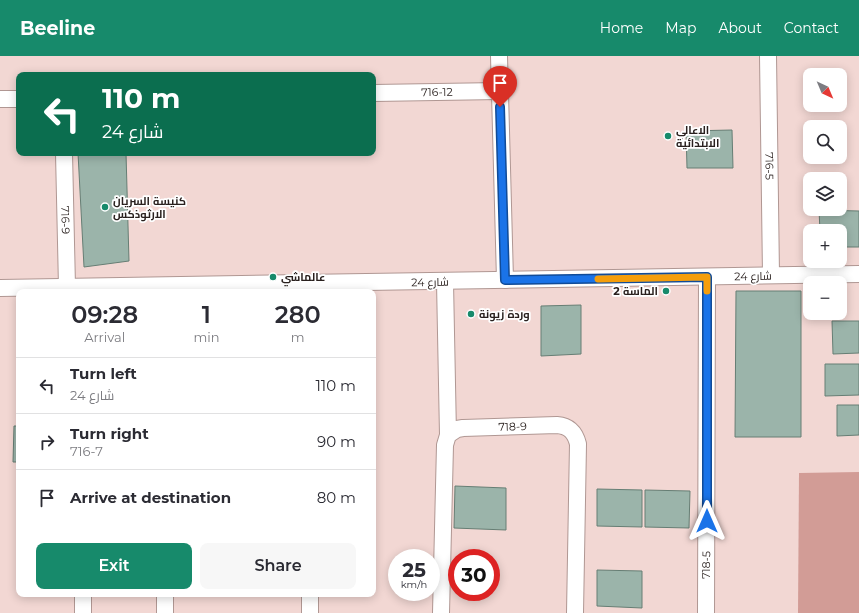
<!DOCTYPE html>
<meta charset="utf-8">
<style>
body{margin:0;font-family:Montserrat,Cairo,sans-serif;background:#f7f7f7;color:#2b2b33;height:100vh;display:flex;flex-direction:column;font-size:15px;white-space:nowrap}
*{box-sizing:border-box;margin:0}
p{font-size:13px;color:#7c7c81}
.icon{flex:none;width:22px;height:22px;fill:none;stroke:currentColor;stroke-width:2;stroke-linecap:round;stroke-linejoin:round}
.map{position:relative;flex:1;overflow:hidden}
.details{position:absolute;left:16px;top:233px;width:360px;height:308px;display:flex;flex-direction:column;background:#fff;border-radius:8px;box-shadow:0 2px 10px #0003}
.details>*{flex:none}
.top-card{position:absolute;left:16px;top:16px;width:360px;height:84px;border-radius:8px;box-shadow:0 2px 10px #0003;background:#0b6e4f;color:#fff;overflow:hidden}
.needle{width:26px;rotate:136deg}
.tools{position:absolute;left:803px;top:12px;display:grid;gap:8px}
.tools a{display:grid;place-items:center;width:44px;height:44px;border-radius:8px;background:#fff;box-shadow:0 2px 10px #0003;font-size:20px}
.speed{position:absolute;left:388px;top:493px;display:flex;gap:8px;font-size:20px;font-weight:700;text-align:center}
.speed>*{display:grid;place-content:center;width:52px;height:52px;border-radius:50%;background:#fff;box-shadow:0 2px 10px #0003;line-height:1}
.speed small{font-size:10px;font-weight:400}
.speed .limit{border:6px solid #d22;background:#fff;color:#111}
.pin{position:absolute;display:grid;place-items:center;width:34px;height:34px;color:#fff;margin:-41px -17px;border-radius:50% 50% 50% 0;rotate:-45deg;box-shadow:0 0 4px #0007}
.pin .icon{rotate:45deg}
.me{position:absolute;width:44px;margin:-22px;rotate:0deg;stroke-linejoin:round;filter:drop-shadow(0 0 3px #0008)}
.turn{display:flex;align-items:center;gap:14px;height:84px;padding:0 20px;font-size:18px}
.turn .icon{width:52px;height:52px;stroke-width:2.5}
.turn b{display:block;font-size:28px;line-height:34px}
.eta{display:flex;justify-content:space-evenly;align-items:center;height:68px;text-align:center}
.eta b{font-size:24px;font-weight:600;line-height:28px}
.primary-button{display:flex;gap:8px;margin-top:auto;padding:8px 20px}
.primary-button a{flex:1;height:46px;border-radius:8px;background:#178a6b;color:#fff;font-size:16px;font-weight:600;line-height:46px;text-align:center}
.primary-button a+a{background:#f7f7f7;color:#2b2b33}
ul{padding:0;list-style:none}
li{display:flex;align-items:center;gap:12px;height:56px;padding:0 20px;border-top:1px solid #e1e1e2}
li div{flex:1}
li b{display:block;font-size:15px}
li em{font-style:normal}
header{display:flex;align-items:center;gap:24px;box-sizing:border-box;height:56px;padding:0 20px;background:#178a6b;color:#fff}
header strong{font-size:19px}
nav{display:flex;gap:22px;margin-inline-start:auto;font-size:14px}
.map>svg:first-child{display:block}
</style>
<header>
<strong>Beeline</strong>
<nav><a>Home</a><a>Map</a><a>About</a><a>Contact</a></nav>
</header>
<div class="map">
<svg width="859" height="557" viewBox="0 0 859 557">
<rect width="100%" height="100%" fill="#f2d7d3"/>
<path fill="#d29c96" d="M859,416V557H798L799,417Z"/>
<path fill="#9bb4aa" stroke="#667e74" d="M732,74L733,112H687L686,75Z
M78,97H126L129,205L84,211Z
M819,154L859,155V191H840V175H820Z
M736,235H801V381H735Z
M581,249V298L541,300V250Z
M832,265H859V297L833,298Z
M825,308H859V339L825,340Z
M837,349H859V379L837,380Z
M14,370H19V406H13Z
M455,430L506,432V474L454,472Z
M597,433L642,434V471L597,470Z
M645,434L690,435L689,472L645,471Z
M597,514L642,515V552L597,550Z"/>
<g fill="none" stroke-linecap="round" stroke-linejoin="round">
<defs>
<g id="street">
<path d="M499,0L505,224"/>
<path id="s1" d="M768,0L771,219"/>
<path id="s2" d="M373,37L500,35"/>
<path d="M0,43H19"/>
<path id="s3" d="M64,97L67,231"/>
<path d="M445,226L448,379"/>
<path d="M0,232L859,218"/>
<path d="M83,557V538"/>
<path d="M165,557V538"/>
<path d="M310,557V538"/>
<path id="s4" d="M441,557L445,389L448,379L457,373L463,372L557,369C569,370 575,376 578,388L575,557"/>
<path id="s5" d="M706,557L707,221"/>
</g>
</defs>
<use href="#street" stroke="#b09793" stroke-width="18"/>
<use href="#street" stroke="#fff" stroke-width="16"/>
</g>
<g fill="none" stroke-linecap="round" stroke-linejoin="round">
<defs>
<path id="route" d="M500,51L505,224L707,221V465"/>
</defs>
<use href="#route" stroke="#114b97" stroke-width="10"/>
<use href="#route" stroke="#1a73e8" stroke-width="7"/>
<path stroke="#f59e0b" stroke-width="7" d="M598,223L707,221V235"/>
</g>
<g fill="#178a6b" stroke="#fff" stroke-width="1.5">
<circle cx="668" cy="80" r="4"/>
<circle cx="105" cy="151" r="4"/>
<circle cx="273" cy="221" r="4"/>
<circle cx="666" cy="235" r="4"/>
<circle cx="471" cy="258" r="4"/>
</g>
<g text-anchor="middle" stroke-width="3.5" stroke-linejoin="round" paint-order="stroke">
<g font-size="11" fill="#29201e" stroke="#fff">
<text dy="4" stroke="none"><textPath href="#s2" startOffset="64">716-12</textPath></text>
<text dy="4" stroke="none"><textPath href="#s1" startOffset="110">716-5</textPath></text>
<text dy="4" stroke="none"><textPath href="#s3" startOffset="67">716-9</textPath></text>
<text transform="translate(753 220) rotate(-1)" y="4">شارع 24</text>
<text transform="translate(430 226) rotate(-1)" y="4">شارع 24</text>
<text dy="4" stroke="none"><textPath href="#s4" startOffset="245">718-9</textPath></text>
<text dy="4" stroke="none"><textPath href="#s5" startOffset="48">718-5</textPath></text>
</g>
<g font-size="11" font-weight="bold" fill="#29201e" stroke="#fff" text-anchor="start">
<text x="676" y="78">الاعالي<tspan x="676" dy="13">الابتدائية</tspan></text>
<text x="113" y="149">كنيسة السريان<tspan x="113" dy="13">الارثوذكس</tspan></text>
<text x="281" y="225">عالماشي</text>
<text x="658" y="239" text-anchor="end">الماسة 2</text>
<text x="479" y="262">وردة زيونة</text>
</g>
</g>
</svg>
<div class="tools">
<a><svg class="needle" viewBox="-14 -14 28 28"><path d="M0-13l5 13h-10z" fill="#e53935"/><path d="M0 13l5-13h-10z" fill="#7c7c81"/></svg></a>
<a><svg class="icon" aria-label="search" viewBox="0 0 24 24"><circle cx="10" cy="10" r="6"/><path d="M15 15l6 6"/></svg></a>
<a><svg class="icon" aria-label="layers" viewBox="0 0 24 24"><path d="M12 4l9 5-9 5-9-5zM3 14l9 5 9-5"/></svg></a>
<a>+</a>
<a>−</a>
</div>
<div class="speed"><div>25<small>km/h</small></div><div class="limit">30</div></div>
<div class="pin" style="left:500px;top:51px;background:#d93025"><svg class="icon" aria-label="arrive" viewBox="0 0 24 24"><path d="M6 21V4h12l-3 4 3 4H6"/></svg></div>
<svg class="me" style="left:707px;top:465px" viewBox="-20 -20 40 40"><path d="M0-17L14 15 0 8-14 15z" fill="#1a73e8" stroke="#fff" stroke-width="4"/></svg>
<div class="top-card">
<div class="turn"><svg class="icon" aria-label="left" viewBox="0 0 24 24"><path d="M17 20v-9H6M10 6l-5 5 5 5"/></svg><div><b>110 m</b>شارع 24</div></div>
</div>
<section class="details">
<div class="eta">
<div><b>09:28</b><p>Arrival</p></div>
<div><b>1</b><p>min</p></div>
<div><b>280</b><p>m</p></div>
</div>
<ul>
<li><svg class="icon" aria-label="left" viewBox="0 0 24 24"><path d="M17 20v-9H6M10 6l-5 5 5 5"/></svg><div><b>Turn left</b><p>شارع 24</p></div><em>110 m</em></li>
<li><svg class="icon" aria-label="right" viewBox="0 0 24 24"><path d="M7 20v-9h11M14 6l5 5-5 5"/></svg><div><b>Turn right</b><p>716-7</p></div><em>90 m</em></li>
<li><svg class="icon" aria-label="arrive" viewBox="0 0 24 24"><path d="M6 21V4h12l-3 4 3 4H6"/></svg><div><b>Arrive at destination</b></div><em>80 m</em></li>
</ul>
<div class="primary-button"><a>Exit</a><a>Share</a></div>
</section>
</div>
